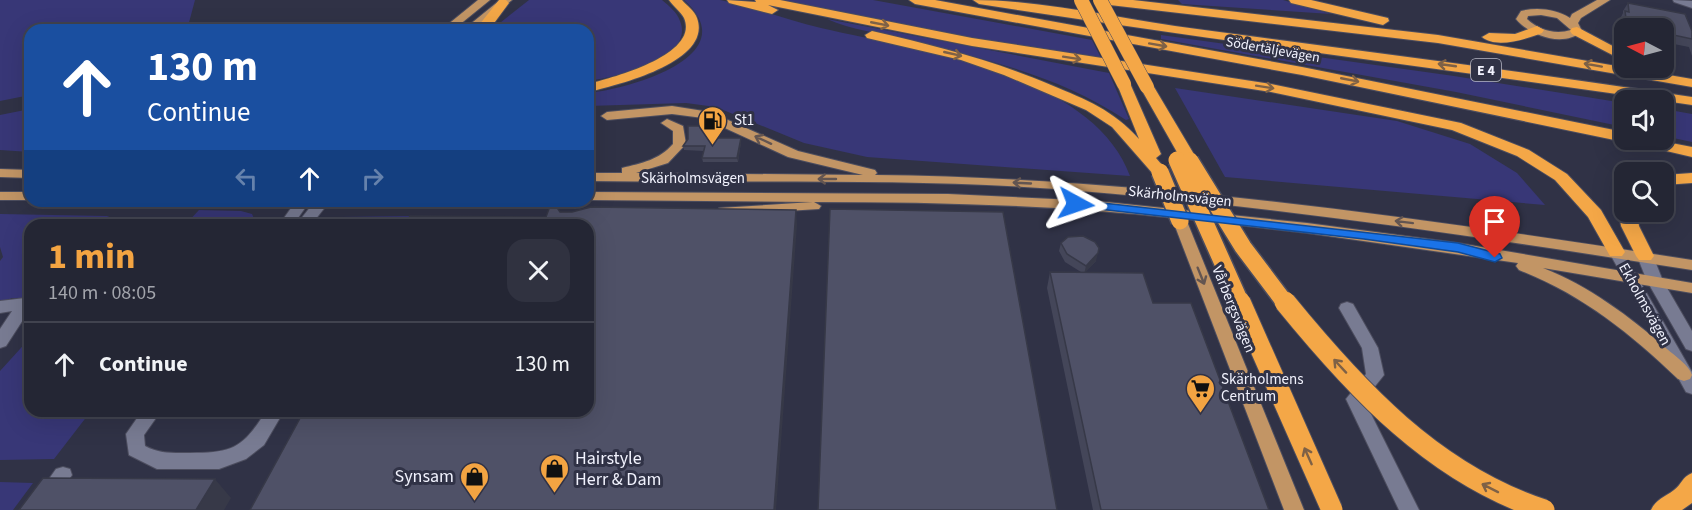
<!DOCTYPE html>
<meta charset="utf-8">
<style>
body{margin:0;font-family:"Source Sans 3",sans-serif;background:#303240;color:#f1f3f6;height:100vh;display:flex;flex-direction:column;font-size:22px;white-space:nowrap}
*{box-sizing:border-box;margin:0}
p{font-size:20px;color:#a3a5ac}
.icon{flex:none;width:33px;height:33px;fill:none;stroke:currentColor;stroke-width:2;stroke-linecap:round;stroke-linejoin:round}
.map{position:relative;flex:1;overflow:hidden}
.panel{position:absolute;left:24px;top:219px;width:570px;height:198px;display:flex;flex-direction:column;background:#242634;border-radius:18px;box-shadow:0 6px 24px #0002,0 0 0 2px #41434f}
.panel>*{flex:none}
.hud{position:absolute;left:24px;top:24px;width:570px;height:183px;border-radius:18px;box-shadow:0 6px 24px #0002,0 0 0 2px #41434f;background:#1a4fa0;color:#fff;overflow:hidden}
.needle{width:39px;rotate:276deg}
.tools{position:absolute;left:1614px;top:18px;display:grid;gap:12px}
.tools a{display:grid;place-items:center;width:60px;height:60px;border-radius:12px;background:#242634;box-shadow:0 6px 24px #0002,0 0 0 2px #41434f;font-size:30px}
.pin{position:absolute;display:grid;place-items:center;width:51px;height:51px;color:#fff;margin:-62px -26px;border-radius:50% 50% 50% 0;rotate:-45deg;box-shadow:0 0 6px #0007}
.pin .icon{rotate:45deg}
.me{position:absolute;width:66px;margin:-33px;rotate:95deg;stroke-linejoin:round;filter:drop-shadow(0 0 4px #0008)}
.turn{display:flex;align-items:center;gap:21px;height:126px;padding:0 24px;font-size:27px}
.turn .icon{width:78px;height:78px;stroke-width:2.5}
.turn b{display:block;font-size:42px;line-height:51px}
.lanes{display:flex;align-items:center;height:57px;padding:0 24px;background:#0003;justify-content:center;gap:30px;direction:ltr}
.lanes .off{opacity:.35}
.round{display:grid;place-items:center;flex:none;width:63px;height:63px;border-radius:18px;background:#303240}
.head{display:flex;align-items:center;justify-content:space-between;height:102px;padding:0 24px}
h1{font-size:36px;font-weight:700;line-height:45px;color:#f3a442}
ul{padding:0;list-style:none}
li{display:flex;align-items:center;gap:18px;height:84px;padding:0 24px;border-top:2px solid #41434f}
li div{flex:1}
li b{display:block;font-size:22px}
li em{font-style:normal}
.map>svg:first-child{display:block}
</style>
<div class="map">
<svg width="1692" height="510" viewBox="0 0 1692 510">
<rect width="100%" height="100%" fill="#303246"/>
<path fill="#383777" d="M0,0H195L187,30H30V95L0,101Z
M529,0H662C669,6 677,12 680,21C696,60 612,78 588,81V30H491Z
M684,0C695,0 709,0 720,0C754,7 787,20 821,28C915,50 1092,72 1130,176L867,157L804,143L716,107L686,103L588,106V93C629,89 747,56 684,0Z
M778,0H873L1092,40L1101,58L1007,45Z
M1121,0L1182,4L1178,0H1283L1331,14Z
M827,19L1109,73L1129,119L1126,120C1056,74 987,60 907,40C881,33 851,30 827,19Z
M1161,35L1454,76L1624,103V127L1456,92L1161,39Z
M1175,88L1397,121L1470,144L1517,173L1545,205L1225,177Z
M30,109V152L0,150V115Z
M1664,109L1692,114V142L1664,136Z
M199,210L241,211L252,214L255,221L252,225H185Z
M0,214L107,216L129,225H30V299L11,298L0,311V261L3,257L0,247Z
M411,216L405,225H324L340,217Z
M30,338V411H91L54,459L0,460V371Z
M0,482L33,483L13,510H0Z"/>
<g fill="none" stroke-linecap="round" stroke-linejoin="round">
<defs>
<path id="minor" d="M1673,0L1692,1V8L1674,2Z
M296,201H310L293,225H279Z
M315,201H330L311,225H296Z
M1616,247L1623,252L1692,372V394L1686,392L1609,252Z
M1645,251L1653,256L1663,281L1692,331V351L1686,349L1647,281L1637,256Z
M25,298L30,300V309L6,346L0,348V329L12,311L0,313V301Z
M1347,302L1353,304L1378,348L1384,375L1364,400L1419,510H1399L1346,399L1366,374L1362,348L1339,308L1341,304Z
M142,411H161L144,435L145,446C160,454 173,453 190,453C233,453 243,448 266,411H284L264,445L246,459L219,469H157L129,455L126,434Z
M63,467L70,469L72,475L48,510H27L56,469Z"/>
<path id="major" d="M478,0H490L453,30H441Z
M500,0H512L475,30H463Z
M1597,0H1610L1581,18L1578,23L1582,31C1564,48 1530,36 1516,19L1521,11C1537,7 1556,9 1570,18L1572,14ZM1541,15L1557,18L1571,30C1555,35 1539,30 1527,19L1528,16Z
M672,106L710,112L798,151L875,170L877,173L875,175C1149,178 1421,218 1692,260V270C1481,237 1269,205 1056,189C902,178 742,183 588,181V173H622V168C642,163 659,160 673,144V131L661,123L667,119L683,126L686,144L668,163L636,173L863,175L788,157L703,118L672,114L607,120L601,116L607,112Z
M0,169L30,170V178L0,177Z
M0,192H30V200H0Z
M588,192L948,194L1096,201L1307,223L1458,243L1692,283V293L1543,268C1589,286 1629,316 1667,349C1675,356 1689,365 1692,375L1690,379L1684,381L1678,379C1630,333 1581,294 1519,270L1516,266L1518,263L1307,233L1186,219L1304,510H1284L1173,221L1175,218C1055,205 935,202 814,202L821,206L819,209L724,215L719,214L717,211L719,208L813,202L588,200Z"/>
<path id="highway" d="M499,0H506L509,3L489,30H475Z
M669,0H682C686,5 695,11 697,18C713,62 617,85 588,92V84C612,78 700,55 684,18C681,12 673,6 669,0Z
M727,0L756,2L755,0H780L972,38L1271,84L1461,123L1529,150L1567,174L1601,210L1625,252L1622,256H1610L1588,217L1555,180L1517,156L1452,130L1271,92L972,46L768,5L778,10L772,14L729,3Z
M909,0H935L1302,67L1624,132V140H1656L1692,147V157L1632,143L1629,140L1624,142L1302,75L915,4Z
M973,0C1045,0 1125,20 1197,29C1363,51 1527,72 1692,97V105C1456,70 1216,41 979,4Z
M1095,0H1133L1438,35L1692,79V87L1438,43L1101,4Z
M1289,0H1311L1388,18L1389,21L1383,25L1291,3Z
M1537,26L1544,30L1542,33C1526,39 1496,49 1482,37L1489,33L1515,34Z
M1577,27L1624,52V61L1572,34L1570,31L1572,28Z
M872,31C936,46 990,59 1051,85C1087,100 1113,110 1139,139L1117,84L1124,80L1129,81L1161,154L1156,158L1168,172L1160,177L1154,175L1112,127L1086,110L1004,75L961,60L867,38L865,35Z
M1147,83L1154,87L1198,161L1196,164L1190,166L1182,161L1140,87Z
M1692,173V183L1664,185V175Z
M1622,208H1624V212H1637L1639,226L1654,256L1651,260H1639L1636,256L1621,226L1619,212Z
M1692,473V503L1682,510H1651C1656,499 1665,497 1674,490C1682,484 1682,477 1692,473Z"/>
</defs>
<use href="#minor" stroke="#4c4d5e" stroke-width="2"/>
<use href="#major" stroke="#4c4d5e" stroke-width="2"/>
<use href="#highway" stroke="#4c4d5e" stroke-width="2"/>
<use href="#minor" fill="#787b92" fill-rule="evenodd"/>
<use href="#major" fill="#c29565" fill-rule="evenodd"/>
<use href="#highway" fill="#f4a747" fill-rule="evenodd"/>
<defs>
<path id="highway-bridge-far2" d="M1081,0L1124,84
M1100,0L1147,87"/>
<path id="highway-bridge-far1" d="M1177,160L1241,304
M1190,161L1243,247L1286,304
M1160,172L1180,221"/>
<path id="highway-bridge" d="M1240,302L1332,510
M1285,302C1356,389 1434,474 1544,510"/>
</defs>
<use href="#highway-bridge-far2" stroke="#4c4d5e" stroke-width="15" stroke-linecap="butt"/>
<use href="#highway-bridge-far1" stroke="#4c4d5e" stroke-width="20" stroke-linecap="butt"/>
<use href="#highway-bridge" stroke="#4c4d5e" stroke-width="23" stroke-linecap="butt"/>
<use href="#highway-bridge-far2" stroke="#f4a747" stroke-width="14"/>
<use href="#highway-bridge-far1" stroke="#f4a747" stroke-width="17"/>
<use href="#highway-bridge" stroke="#f4a747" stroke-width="21"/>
</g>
<path fill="#444659" d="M1628,3L1692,31V56L1689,47L1664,42V28H1624V35L1622,34L1620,19L1623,13V11Z
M719,130L718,138H741V142L738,162H703L702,158L704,151L684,150L683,146Z
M1061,243L1096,261L1085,272L1153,303L1269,510H1093L1047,288L1050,272H1081L1065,262L1059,251Z"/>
<path fill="#373948" d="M741,138V142L738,162L737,158Z
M796,210L797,225L776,510H774Z
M1098,253L1096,261L1084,274L1086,266Z
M215,479L231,498L224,510H196Z"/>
<path fill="#4f5167" stroke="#373948" stroke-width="1.5" d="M1628,3L1685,14L1692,31V39L1664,33V28H1640L1627,26L1625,11L1629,12Z
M688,126H719L717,138H741L737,158H702L705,146H683L688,139Z
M550,206H556L560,212H572L591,207L796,210L774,510H250L304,411H588V225H405L410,216L546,217Z
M830,209L1003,212L1057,510H818Z
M1083,236L1095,242L1099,248L1098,253L1086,266L1067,254L1061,243L1068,237Z
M1050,272L1143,273L1153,303H1191L1269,510H1101Z
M43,478L215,479L196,510H19Z"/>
<defs><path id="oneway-shaft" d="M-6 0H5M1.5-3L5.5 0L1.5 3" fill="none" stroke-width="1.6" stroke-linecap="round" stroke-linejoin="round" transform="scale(1.5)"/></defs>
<g stroke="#7e6146">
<use href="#oneway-shaft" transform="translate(880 24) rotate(11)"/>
<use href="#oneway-shaft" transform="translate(1158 45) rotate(10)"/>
<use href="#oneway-shaft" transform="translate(953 54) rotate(13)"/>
<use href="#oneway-shaft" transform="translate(1072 58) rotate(9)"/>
<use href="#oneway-shaft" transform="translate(1447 65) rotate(-172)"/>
<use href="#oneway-shaft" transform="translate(1593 65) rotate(-170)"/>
<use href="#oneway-shaft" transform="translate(1350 80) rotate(11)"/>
<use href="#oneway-shaft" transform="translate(1265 87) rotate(9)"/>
<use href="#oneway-shaft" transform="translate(1340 366) rotate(-133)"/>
<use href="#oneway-shaft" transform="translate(1308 456) rotate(-114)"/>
<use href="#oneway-shaft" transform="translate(1490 488) rotate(-153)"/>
</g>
<g stroke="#635551">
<use href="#oneway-shaft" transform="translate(763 140) rotate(-155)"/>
<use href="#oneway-shaft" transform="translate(827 179) rotate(-180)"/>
<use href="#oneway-shaft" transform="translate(1022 183) rotate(-177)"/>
<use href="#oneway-shaft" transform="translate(1404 222) rotate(-173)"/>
<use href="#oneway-shaft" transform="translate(1201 276) rotate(68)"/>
</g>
<path fill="#1a73e8" stroke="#114b97" stroke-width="1.5" d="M1076,200L1458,243L1500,254L1502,258L1495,262L1458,252L1364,239L1072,206L1070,204Z"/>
<defs>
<symbol id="fuel-pin" viewBox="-11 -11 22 30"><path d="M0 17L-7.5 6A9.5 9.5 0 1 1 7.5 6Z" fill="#f3a442" stroke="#303246"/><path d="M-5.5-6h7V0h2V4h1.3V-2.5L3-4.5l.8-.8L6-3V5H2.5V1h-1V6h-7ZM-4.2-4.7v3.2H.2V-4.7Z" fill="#111"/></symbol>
<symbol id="supermarket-pin" viewBox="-11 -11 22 30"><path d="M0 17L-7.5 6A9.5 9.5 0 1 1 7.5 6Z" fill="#f3a442" stroke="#303246"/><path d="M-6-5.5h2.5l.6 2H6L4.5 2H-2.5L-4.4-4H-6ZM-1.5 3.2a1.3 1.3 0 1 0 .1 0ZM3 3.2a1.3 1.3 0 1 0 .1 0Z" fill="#111"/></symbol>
<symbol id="shop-pin" viewBox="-11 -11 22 30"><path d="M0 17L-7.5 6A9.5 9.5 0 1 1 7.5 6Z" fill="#f3a442" stroke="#303246"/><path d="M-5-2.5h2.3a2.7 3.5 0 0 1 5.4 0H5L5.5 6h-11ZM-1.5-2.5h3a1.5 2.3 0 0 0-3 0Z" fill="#111"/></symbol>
</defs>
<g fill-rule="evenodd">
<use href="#fuel-pin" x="696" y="104" width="33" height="45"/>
<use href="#supermarket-pin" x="1184" y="372" width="33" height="45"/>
<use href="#shop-pin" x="538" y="452" width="33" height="45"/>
<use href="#shop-pin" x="458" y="460" width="33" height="45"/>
</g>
<g text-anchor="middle" stroke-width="6" stroke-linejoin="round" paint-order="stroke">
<g font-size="14" fill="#f1f2fd" stroke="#303246">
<text transform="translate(1273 49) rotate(10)" y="5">Södertäljevägen</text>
</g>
<rect fill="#303246" stroke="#b7b8c6" stroke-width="1.5" x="1471" y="59" width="30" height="22" rx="4.5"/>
<g font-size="14" font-weight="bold" fill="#f1f2fd">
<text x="1486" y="75">E 4</text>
</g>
<g font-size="15" fill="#f1f2fd" stroke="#303246" text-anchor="start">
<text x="734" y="125">St1</text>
<text x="1221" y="384">Skärholmens<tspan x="1221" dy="17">Centrum</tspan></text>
</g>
<g font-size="15" fill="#f1f2fd" stroke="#303246">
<text x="693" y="183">Skärholmsvägen</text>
<text transform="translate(1180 196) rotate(6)" y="5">Skärholmsvägen</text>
<text transform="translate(1645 304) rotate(61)" y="5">Ekholmsvägen</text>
<text transform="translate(1234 309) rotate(68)" y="5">Vårbergsvägen</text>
</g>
<g font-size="18" fill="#f1f2fd" stroke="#303246" text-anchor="start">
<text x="575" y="464">Hairstyle<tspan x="575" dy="21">Herr &amp; Dam</tspan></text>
<text x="454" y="482" text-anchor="end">Synsam</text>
</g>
</g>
</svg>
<div class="tools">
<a><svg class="needle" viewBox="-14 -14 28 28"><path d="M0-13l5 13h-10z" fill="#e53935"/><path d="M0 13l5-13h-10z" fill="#a3a5ac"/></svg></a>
<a><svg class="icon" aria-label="sound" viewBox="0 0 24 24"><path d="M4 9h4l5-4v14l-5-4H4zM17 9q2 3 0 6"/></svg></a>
<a><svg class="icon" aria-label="search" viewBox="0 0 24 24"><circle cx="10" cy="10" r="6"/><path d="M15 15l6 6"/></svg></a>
</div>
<div class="pin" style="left:1495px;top:258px;background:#d93025"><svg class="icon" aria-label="arrive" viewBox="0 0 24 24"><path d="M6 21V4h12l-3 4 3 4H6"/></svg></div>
<svg class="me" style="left:1076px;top:204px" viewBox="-20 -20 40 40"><path d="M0-17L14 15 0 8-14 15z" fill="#1a73e8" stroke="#fff" stroke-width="4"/></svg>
<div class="hud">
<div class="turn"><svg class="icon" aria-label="ahead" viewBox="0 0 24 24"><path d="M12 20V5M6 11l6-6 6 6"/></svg><div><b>130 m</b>Continue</div></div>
<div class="lanes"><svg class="icon off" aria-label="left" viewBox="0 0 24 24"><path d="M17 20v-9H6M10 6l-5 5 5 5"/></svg><svg class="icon" aria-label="ahead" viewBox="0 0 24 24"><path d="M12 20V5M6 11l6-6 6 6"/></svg><svg class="icon off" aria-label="right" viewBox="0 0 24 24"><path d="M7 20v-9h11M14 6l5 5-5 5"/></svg></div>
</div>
<section class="panel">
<div class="head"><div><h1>1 min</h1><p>140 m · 08:05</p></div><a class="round"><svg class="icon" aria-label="close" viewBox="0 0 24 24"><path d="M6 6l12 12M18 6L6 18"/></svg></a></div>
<ul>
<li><svg class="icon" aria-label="ahead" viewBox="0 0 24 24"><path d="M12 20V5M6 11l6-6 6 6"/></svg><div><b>Continue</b></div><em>130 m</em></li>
</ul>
</section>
</div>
